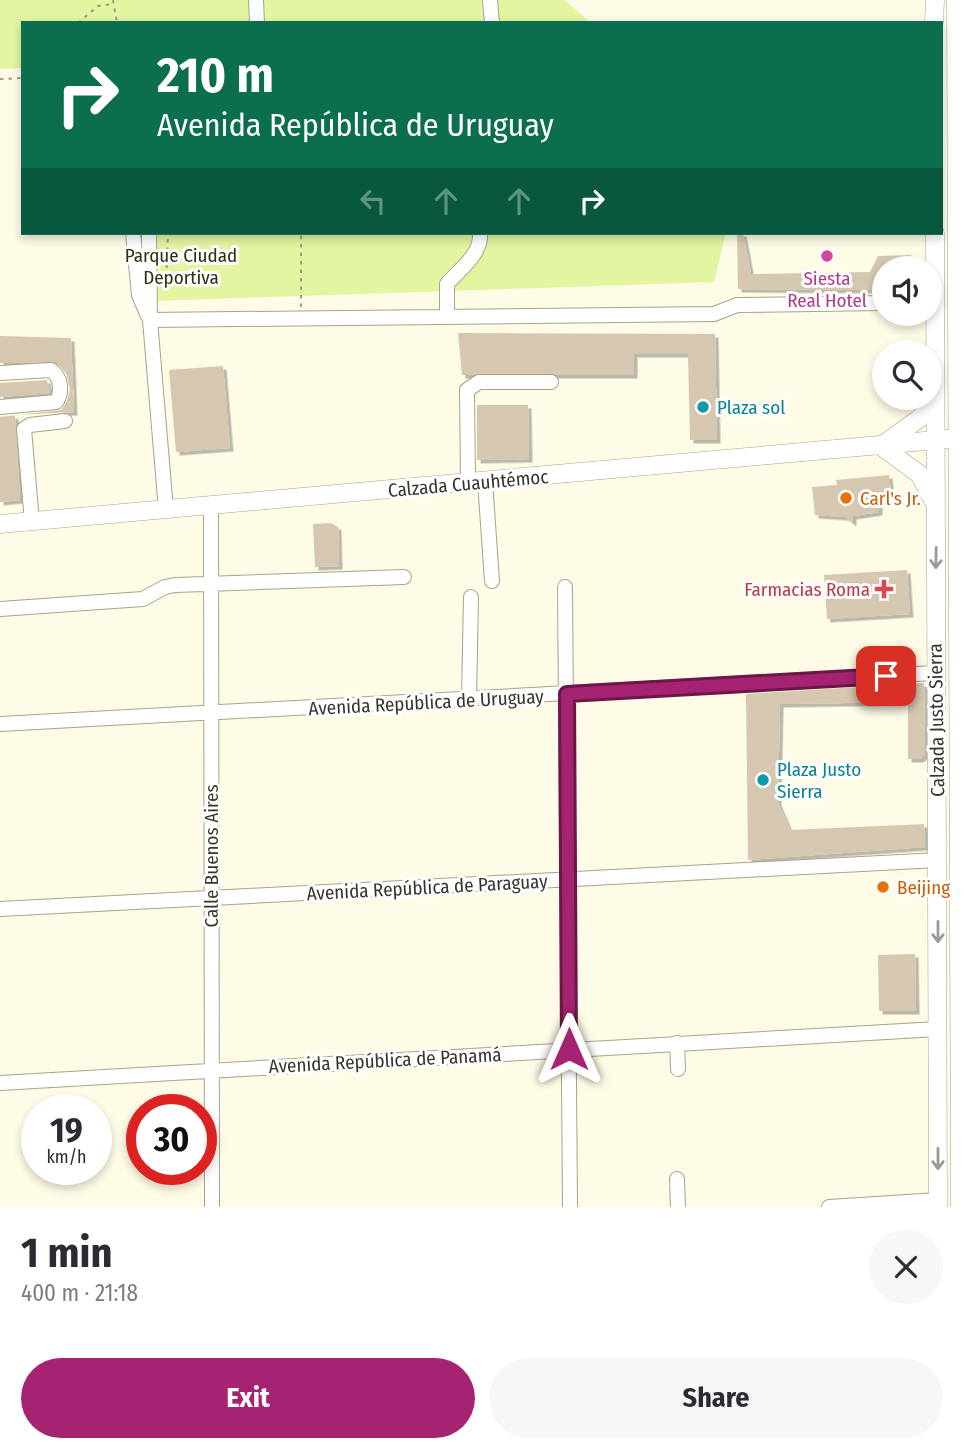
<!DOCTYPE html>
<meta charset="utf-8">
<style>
body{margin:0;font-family:"Fira Sans Condensed",sans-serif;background:#f7f7f7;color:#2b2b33;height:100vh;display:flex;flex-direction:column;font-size:26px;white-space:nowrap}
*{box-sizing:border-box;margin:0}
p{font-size:23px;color:#7c7c81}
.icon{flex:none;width:38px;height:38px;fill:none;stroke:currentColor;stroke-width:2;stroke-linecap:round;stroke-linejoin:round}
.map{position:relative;height:1207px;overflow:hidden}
.drawer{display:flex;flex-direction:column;background:#fff;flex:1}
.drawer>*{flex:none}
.banner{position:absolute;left:21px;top:21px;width:922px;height:214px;border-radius:0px;box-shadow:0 4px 10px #0003;background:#0b6e4f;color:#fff;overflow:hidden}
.tools{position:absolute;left:872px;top:256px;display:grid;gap:14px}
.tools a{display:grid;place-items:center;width:70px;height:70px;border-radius:50%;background:#fff;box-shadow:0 4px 10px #0003;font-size:35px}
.speed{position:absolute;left:21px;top:1094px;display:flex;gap:14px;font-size:35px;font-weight:700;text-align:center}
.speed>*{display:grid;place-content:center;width:91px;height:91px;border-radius:50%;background:#fff;box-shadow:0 4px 10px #0003;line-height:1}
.speed small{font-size:18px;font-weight:400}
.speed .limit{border:10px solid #d22;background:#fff;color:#111}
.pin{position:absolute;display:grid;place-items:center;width:60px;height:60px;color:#fff;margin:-30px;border-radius:14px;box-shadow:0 4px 10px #0006}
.me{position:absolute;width:77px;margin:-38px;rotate:0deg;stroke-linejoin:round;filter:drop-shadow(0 0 5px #0008)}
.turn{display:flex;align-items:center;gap:24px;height:147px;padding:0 21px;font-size:32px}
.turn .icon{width:91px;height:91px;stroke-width:2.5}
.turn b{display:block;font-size:49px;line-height:60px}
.lanes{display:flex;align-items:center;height:66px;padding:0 21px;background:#0003;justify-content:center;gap:35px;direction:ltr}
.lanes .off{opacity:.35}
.round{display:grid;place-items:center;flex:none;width:74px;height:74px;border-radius:37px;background:#f7f7f7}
.overview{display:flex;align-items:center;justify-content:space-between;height:119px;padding:0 21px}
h1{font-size:42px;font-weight:700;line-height:52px}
.cta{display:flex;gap:14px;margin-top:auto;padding:14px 21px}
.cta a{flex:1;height:80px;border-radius:42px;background:#a62371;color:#fff;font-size:28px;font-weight:700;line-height:80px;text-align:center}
.cta a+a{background:#f7f7f7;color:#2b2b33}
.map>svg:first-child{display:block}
</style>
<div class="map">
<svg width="964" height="1207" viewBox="0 0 964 1207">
<defs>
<filter id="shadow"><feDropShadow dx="3.5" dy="3.5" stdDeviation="0" flood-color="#0004"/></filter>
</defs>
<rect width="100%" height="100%" fill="#fefbe6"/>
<path fill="#e2f5a1" d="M0,0H564L591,23H23V68L0,69Z
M144,233H726L714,282L154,301Z"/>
<path fill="#d5c7b0" filter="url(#shadow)" d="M737,233H743L751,274L870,272L878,256L911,255V268H884V290L738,289Z
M458,333L715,334L717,440H690L688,354H634V375H462Z
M0,336L71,338L74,412L15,415L20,500L0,502V417L61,410L67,401L70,389L66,373L56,362L0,363Z
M223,366L230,448L176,452L169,370Z
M47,380L50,393L0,397V383Z
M477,405H528L529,459L477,460Z
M889,475L891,493L879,494V512L853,516V523L845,517L815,515L812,487L837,485L836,480Z
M331,523L338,527L339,566L315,567L313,524Z
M907,570L910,614L827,619L824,575Z
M924,683L925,755L920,759H908V702L780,704L778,802L790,830L924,824L925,847L748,860L746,694Z
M915,954L916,1011H879L878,955Z"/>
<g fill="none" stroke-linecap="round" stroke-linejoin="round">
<defs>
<path id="minor" d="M256,0L257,23
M490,0L492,23
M133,233L139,295L148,316
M149,233L150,320L166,510
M447,317V284C460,269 482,254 480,233
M150,320L714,314L737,305L884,303
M0,373L51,370C61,377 63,392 56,402L0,407
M485,481L492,581
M468,482L467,390L479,382H551
M211,504L212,1207
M32,522L24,429L30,425L65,421
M565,587L570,1207
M0,609L143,599L165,587L175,585L404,577
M469,699L471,597
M0,724L935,673
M0,909L938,860
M677,1043L678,1069
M0,1083L938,1029
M677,1179L678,1207
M829,1207L938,1200"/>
<path id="major" d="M956,0L960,1207
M934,23L935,0
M935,233L938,1207
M934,502L919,474L881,446L920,418L935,400
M0,524L947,439"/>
</defs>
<use href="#minor" stroke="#a8a38b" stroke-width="16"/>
<use href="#major" stroke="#a8a38b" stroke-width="19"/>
<path stroke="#9e9b8b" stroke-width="2" stroke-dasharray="3.5 5" stroke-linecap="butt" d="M113,0L117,23
M78,23L98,6L114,4
M0,79L23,78
M166,285L168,233
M301,307V233"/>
<use href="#minor" stroke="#fff" stroke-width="14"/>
<use href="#major" stroke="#fff" stroke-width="18"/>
</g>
<defs><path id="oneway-shaft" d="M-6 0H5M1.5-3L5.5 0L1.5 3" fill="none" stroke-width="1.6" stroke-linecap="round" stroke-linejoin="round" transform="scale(1.75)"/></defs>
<g stroke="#9c9a96">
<use href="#oneway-shaft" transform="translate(936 558) rotate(91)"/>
<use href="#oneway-shaft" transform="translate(938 932) rotate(90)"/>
<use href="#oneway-shaft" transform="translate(938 1159) rotate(90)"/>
</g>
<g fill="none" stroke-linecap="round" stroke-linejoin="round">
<defs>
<path id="route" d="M569,1049L567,694L886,676"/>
</defs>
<use href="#route" stroke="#6c1749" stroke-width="18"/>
<use href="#route" stroke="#a62371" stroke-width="12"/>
</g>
<circle fill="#d1479c" stroke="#fff" stroke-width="2.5" cx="827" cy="256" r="7"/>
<g fill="#0f9aa8" stroke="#fff" stroke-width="2.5">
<circle cx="703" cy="407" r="7"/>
<circle cx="763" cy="780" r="7"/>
</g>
<g fill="#e8710a" stroke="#fff" stroke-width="2.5">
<circle cx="846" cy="498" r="7"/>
<circle cx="883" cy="887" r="7"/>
</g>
<path fill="#e0444e" stroke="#fff" stroke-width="2.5" d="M880.5 578.5h7v7h7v7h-7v7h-7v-7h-7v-7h7z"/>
<g text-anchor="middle" stroke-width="6" stroke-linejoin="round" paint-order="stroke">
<g font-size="19" fill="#2c320f" stroke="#fff">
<text x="181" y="262">Parque Ciudad<tspan x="181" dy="22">Deportiva</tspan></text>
</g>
<g font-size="19" fill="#b23c85" stroke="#fff">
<text x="827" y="285">Siesta<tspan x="827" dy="22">Real Hotel</tspan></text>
</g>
<g font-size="19" fill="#0d838f" stroke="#fff" text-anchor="start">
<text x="717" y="414">Plaza sol</text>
<text x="777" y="776">Plaza Justo<tspan x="777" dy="22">Sierra</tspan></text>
</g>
<g font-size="19" fill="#38362c" stroke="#fff">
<text transform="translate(468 483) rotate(-5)" y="7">Calzada Cuauhtémoc</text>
<text transform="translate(426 702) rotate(-3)" y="7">Avenida República de Uruguay</text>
<text transform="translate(936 720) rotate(-91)" y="7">Calzada Justo Sierra</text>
<text transform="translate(211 856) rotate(-90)" y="7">Calle Buenos Aires</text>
<text transform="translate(427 887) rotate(-3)" y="7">Avenida República de Paraguay</text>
<text transform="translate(385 1060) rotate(-3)" y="7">Avenida República de Panamá</text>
</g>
<g font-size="19" fill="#c56008" stroke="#fff" text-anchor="start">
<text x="860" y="505">Carl's Jr.</text>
<text x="897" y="894">Beijing</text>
</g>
<g font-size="19" fill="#be3a42" stroke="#fff" text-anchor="end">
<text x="870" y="596">Farmacias Roma</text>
</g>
</g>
</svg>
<div class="tools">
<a><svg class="icon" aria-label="sound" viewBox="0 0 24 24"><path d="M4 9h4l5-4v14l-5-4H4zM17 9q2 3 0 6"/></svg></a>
<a><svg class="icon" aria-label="search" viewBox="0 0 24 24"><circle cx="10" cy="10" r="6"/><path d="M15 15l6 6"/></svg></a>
</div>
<div class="speed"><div>19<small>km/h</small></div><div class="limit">30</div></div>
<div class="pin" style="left:886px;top:676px;background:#d93025"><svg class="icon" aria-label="arrive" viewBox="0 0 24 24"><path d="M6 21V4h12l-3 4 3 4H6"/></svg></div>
<svg class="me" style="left:569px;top:1049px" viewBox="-20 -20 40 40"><path d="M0-17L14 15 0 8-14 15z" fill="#a62371" stroke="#fff" stroke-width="4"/></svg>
<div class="banner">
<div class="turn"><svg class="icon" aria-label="right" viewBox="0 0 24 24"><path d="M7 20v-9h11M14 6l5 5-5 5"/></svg><div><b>210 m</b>Avenida República de Uruguay</div></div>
<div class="lanes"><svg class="icon off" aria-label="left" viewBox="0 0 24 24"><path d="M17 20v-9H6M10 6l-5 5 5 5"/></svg><svg class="icon off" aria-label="ahead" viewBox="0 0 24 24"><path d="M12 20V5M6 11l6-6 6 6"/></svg><svg class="icon off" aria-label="ahead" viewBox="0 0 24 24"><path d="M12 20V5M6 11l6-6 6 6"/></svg><svg class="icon" aria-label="right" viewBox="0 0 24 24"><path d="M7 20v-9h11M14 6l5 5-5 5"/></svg></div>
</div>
</div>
<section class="drawer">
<div class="overview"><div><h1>1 min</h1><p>400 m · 21:18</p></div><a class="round"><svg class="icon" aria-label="close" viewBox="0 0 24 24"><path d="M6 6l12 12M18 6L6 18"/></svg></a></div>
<div class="cta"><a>Exit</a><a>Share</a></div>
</section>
